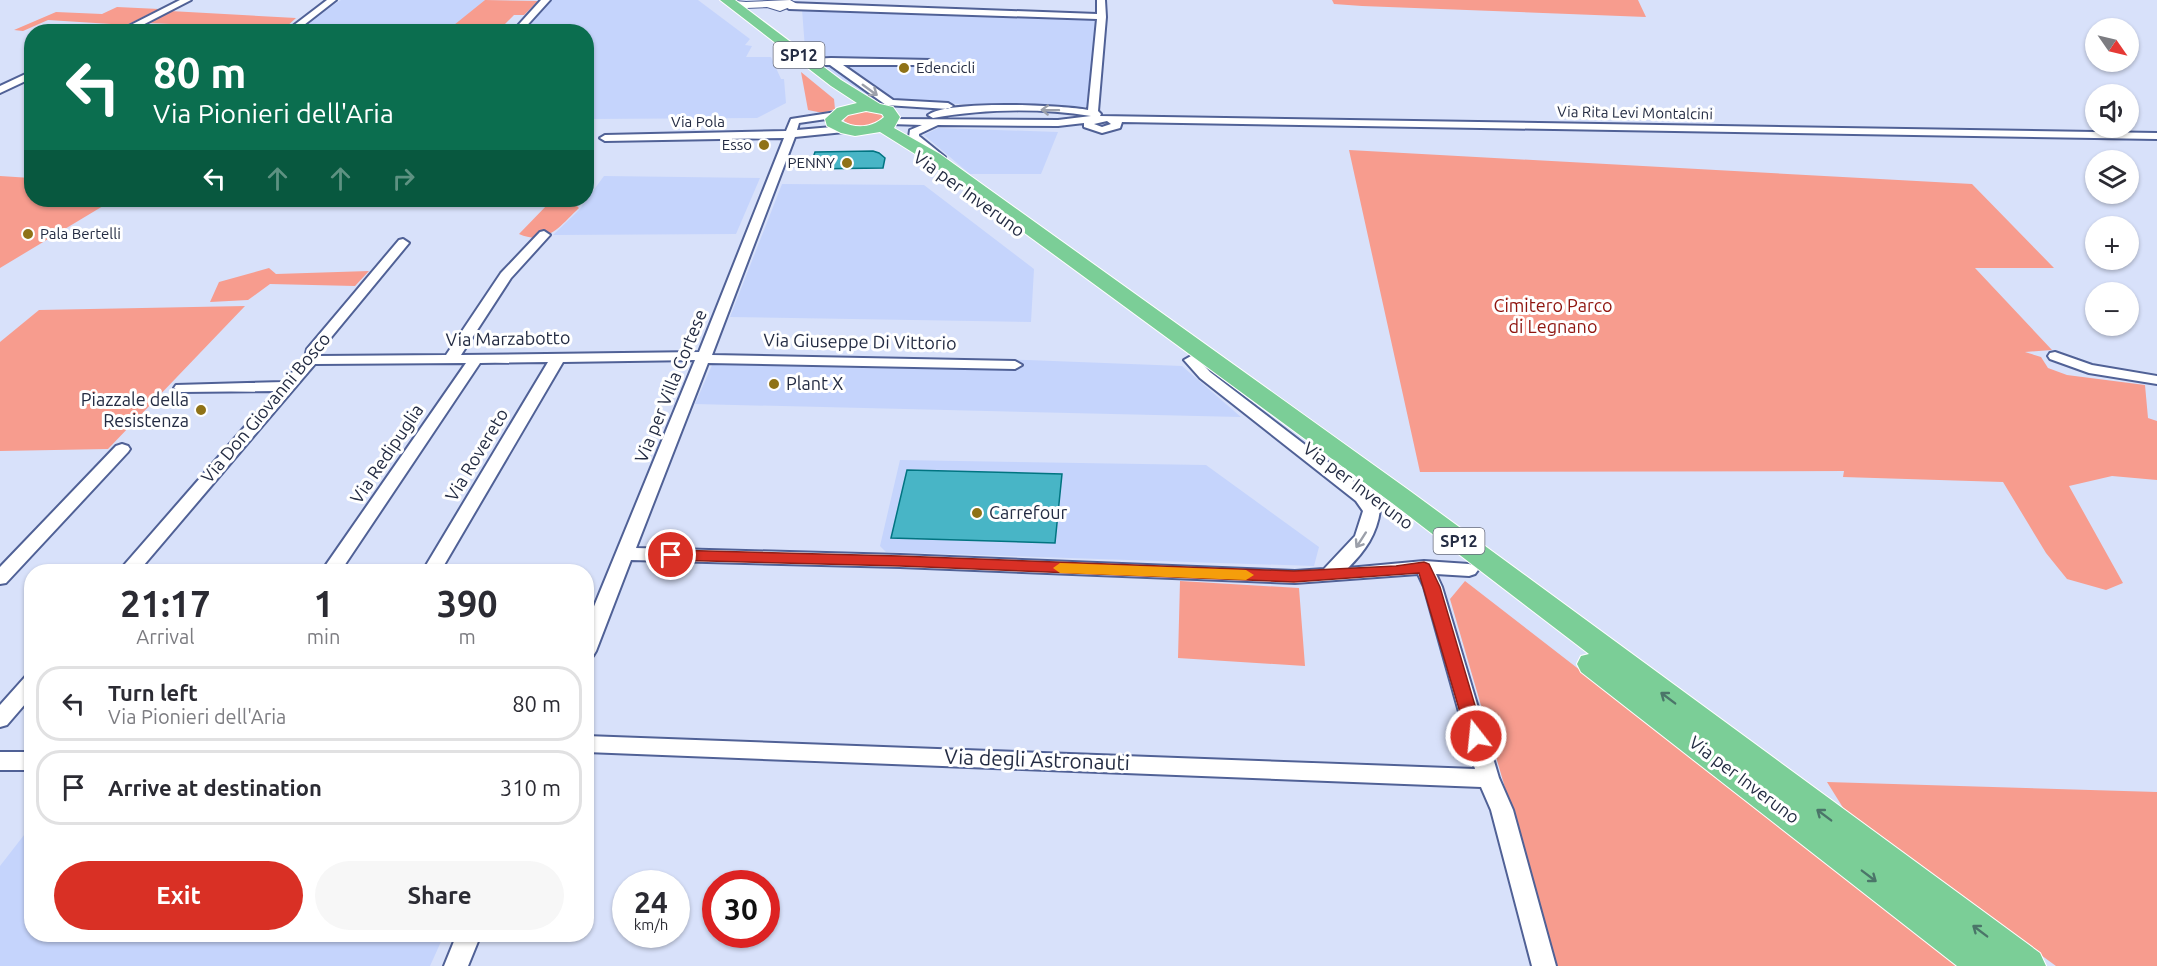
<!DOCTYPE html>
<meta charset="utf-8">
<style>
body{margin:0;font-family:Ubuntu,sans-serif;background:#f7f7f7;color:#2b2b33;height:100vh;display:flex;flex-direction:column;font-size:22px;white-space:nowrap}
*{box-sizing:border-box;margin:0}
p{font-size:20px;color:#7c7c81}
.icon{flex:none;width:33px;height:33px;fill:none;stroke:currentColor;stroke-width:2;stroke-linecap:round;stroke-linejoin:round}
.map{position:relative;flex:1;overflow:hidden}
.drawer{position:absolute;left:24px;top:564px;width:570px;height:378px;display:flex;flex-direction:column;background:#fff;border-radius:24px;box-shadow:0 2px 4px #0004}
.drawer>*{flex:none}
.guide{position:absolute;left:24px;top:24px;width:570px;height:183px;border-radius:24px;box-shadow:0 2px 4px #0004;background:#0b6e4f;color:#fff;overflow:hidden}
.needle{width:39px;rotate:124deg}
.buttons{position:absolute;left:2085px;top:18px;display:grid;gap:12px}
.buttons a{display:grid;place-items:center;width:54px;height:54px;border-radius:50%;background:#fff;box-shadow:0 2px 4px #0004;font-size:30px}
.speed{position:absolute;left:612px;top:870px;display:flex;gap:12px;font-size:30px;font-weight:700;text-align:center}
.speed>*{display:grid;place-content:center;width:78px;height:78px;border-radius:50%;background:#fff;box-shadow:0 2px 4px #0004;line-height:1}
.speed small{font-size:15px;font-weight:400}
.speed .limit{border:9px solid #d22;background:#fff;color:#111}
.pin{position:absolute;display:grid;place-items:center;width:51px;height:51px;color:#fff;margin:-26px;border:3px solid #fff;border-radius:50%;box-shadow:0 2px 6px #0007}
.me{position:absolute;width:66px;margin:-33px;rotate:344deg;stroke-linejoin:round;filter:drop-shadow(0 0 4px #0008)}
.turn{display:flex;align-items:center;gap:21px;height:126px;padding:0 30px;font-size:27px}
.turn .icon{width:78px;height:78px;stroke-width:2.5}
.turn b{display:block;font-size:42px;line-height:51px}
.lanes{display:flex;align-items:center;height:57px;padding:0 30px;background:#0003;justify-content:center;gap:30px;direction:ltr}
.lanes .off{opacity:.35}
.eta{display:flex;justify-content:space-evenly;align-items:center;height:102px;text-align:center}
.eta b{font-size:36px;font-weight:700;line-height:42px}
.action{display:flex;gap:12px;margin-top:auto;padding:12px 30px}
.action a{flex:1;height:69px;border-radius:36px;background:#d93025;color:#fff;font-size:24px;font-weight:700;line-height:69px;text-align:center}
.action a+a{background:#f7f7f7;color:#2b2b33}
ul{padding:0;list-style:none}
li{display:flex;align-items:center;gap:18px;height:75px;margin:0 12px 9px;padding:0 18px;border:3px solid #e1e1e2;border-radius:24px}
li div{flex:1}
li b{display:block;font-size:22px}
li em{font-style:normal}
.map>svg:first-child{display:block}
</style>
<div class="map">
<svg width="2157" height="966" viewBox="0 0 2157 966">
<rect width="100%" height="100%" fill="#d8e1fa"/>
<path fill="#c5d4fc" d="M341,0H485L455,25L512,26L507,32H293L311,22L307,21Z
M552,0H698L750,39L745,45L752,46L746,57H771L781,79H784L786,103L757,118L587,119L586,32L523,31Z
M802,9L1093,19L1097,21L1089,107L878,102L826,68L805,49Z
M938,128L1058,132L1041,174H970L924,135Z
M604,176L760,178L736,234L553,235L579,210Z
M782,184L924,185L1034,269L1031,322L730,317Z
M716,356L1027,360L1182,366L1241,417L695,404Z
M900,460L1206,465L1319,547L1314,566L886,552L880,546Z
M31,826L32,934L444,935L430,966H0V866Z"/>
<path fill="#f79c8e" d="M485,0L538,1L524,15H514L502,27L454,25Z
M1332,0H1638L1646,17L1362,6L1334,4Z
M117,7L159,9L127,25L48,20L23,31L14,30L56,12L102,14Z
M170,11L296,18L284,29L147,23Z
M801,72L834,99L835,109L823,113L808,110Z
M861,110L879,112L883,117C875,128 855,129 844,121L845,116Z
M1349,150L1972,184L2054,268H1975L2052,350L2025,352L2041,357L2048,368L2067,375L2145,385L2148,418L2157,421V480L2112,476L2069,486L2123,583L2106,590L2067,579L2046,553L2003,482L1843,477L1844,471L1420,472Z
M0,176L31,178L32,200H113L0,268Z
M573,202L579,208C560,226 547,246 519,234L549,203Z
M269,268L276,274L369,271L355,286L270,284L248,300L210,302L219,282Z
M245,306L108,449L0,451V342L39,310Z
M1180,581L1299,588L1305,666L1178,658Z
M1465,581L1962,966H1557L1450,599Z
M1827,782L2157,792V966H2056L1847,814Z"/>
<path fill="#48b5c6" stroke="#017481" stroke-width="1.5" d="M873,151L879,153L885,158L883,168L809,169L815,152Z
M907,470L1062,474L1055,543L891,538Z"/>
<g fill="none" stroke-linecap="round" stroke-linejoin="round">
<defs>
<path id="minor" d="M180,0H191L129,32H117Z
M327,0H336L295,32H285Z
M541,0H550L521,32H512Z
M1097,0H1105L1106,17L1098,111L1101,114L1100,116L2157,133V139L1122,122L1120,128L1102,133L1084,127V123L1058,126L938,125L919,134V136L945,157V161L941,162L909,137L910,130L922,125L890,124L885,121L886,119L1058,120L1091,116C1040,108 984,109 933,118L928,115C947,100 1061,105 1088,110L1097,19L789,9L785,6L789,3L1097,14ZM1107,121L1111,124L1102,127L1094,124Z
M831,58L931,60L933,62L928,65H843L893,100L948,103L953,106L948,109L886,105L830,65H810L805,62L810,59Z
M32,71V78L0,93V86Z
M836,112L841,115L840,117L799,123L797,130L844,126L849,129L844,132L795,137L712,355L1015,361L1022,365L1015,369L708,363L636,548L900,555L1295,571L1324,569L1355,536L1363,511L1356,501L1200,378L1184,360L1191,356L1196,357L1210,372L1368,493L1380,510C1377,534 1365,551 1348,568L1424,561L1469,564L1475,566L1478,570L1475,574L1469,576L1436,574L1442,587L1499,778L1513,810L1556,966H1532L1491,810L1481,787L586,752V736L1475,769L1424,587L1418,574L1295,583L900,567L631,560L596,651L593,656L586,658V626L695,360L563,362L440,572H422L548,362L480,363L340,572H321L466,363L315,364L138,572H118L276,391L181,392L174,388L176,385L284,382L305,358L307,349L399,240L403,239L409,243L319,352V356L446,355L501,273L540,232L544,231L550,235L511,278L461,355L699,352L784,138L605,141L600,138L605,135L786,131L791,119Z
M2055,352L2092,365L2157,376V384L2089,373L2050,359L2048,356L2050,353Z
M122,444L128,446L130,449L128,452L6,583L0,584V567L116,446Z
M32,675V696L7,725L0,727V705L25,677Z
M0,752H32V770H0Z
M457,934H481L468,966H444Z"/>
<path id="tertiary" d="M724,0L746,2L790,0L797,4L780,11L767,7L746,8Z"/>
<path id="primary" d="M720,0H735L841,80L880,104L893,107L900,117L894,128L940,154L1410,491L2040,953L2046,966H1957L1581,672L1577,664L1581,656L1589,654L1392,503L928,162L880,132L855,136L841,133L827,126L825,119L837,108L857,103L831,86ZM866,111L882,114L884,117C872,128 855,129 841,121L848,115Z"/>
</defs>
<use href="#minor" stroke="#506196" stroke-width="4"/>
<use href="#tertiary" stroke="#506196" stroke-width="2"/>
<use href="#primary" stroke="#fff" stroke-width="2"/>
<use href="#minor" fill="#fff" fill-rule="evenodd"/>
<use href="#tertiary" fill="#fff" fill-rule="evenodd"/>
<use href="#primary" fill="#7bce97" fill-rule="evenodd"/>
</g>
<defs><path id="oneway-shaft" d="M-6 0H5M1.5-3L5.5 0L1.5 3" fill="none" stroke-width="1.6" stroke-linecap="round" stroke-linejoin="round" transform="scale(1.5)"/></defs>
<g stroke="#9ca0aa">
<use href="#oneway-shaft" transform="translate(870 90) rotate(36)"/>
<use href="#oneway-shaft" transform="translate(1050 110) rotate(-179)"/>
<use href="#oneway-shaft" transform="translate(1361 540) rotate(123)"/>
</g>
<g stroke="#4b7569">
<use href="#oneway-shaft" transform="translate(1668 698) rotate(-143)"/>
<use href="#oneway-shaft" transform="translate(1824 815) rotate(-143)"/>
<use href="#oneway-shaft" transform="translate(1869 876) rotate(37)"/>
<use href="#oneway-shaft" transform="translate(1980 931) rotate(-143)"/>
</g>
<path fill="#d93025" stroke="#8d1f18" stroke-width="1.5" d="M671,550L900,556L1294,571L1396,566L1424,562L1429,564L1440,587L1484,736L1482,740L1476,743L1470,740L1467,736L1419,573L1294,582L900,566L671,560L663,555Z"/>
<path fill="#f59e0b" d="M1060,563L1246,570L1254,575L1246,580L1060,573L1053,568Z"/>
<g fill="#8f7217" stroke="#fff" stroke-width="2">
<circle cx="904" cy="68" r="6"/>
<circle cx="764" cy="145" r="6"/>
<circle cx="847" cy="163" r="6"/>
<circle cx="28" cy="234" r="6"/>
<circle cx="774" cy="384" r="6"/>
<circle cx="201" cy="410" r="6"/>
<circle cx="977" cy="513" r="6"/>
</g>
<g text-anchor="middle" stroke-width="6" stroke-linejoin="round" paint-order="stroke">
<g font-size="15" fill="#242c43" stroke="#fff" text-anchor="start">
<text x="916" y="73">Edencicli</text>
<text x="752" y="150" text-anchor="end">Esso</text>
<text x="835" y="168" text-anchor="end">PENNY</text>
<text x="40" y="239">Pala Bertelli</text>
</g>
<g font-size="15" fill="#242c43" stroke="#fff">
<text transform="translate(1635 113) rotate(1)" y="5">Via Rita Levi Montalcini</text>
<text x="698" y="127">Via Pola</text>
</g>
<g fill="#fff" stroke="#666b7b" stroke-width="1.5">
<rect x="773.5" y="42" width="51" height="26" rx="4.5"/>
<rect x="1433.5" y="528" width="51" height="26" rx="4.5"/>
</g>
<g font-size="16" font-weight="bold" fill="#242c43">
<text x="799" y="61">SP12</text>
<text x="1459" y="547">SP12</text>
</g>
<g font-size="18" fill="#242c43" stroke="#fff">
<text transform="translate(969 194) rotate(36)" y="6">Via per Inveruno</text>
<text transform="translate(508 339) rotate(-1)" y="6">Via Marzabotto</text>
<text transform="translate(860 342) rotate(1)" y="6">Via Giuseppe Di Vittorio</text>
<text transform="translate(671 386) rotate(-68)" y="6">Via per Villa Cortese</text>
<text transform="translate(266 408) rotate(-50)" y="6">Via Don Giovanni Bosco</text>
<text transform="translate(387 454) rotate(-56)" y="6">Via Redipuglia</text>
<text transform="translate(477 455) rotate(-59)" y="6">Via Rovereto</text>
<text transform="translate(1358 486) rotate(37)" y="6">Via per Inveruno</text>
<text transform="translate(1744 780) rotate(37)" y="6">Via per Inveruno</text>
</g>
<g font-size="18" fill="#8f140e" stroke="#fff">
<text x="1553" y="312">Cimitero Parco<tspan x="1553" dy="21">di Legnano</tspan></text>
</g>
<g font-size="18" fill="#242c43" stroke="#fff" text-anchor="start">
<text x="786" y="390">Plant X</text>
<text x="189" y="406" text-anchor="end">Piazzale della<tspan x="189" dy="21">Resistenza</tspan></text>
<text x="989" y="519">Carrefour</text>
</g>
<g font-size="21" fill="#242c43" stroke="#fff">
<text transform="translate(1037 760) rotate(2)" y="7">Via degli Astronauti</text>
</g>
</g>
</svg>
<div class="buttons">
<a><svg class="needle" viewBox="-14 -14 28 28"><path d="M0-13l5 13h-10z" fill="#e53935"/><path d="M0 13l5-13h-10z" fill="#7c7c81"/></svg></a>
<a><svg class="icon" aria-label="sound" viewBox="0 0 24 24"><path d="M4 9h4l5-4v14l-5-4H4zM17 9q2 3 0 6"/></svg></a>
<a><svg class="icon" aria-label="layers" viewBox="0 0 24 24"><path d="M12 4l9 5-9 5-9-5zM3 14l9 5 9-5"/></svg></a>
<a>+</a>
<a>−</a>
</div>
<div class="speed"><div>24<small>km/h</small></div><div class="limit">30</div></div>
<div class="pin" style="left:671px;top:555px;background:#d93025"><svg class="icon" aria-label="arrive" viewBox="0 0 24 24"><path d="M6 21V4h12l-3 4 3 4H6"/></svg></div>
<svg class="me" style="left:1476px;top:736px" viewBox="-20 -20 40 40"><circle r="17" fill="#d93025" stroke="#fff" stroke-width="3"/><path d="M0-11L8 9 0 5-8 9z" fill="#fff"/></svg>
<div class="guide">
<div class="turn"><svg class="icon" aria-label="left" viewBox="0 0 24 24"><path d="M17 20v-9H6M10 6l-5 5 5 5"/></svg><div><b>80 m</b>Via Pionieri dell'Aria</div></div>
<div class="lanes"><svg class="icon" aria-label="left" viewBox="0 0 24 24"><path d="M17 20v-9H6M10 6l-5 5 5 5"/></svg><svg class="icon off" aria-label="ahead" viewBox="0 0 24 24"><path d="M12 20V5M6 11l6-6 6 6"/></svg><svg class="icon off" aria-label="ahead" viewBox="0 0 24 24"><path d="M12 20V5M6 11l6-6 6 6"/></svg><svg class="icon off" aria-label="right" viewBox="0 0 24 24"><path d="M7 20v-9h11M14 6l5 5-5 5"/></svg></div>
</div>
<section class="drawer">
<div class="eta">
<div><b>21:17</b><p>Arrival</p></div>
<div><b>1</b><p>min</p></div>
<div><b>390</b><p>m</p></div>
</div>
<ul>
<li><svg class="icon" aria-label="left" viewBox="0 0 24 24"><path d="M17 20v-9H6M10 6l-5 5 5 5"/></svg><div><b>Turn left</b><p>Via Pionieri dell'Aria</p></div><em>80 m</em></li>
<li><svg class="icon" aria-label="arrive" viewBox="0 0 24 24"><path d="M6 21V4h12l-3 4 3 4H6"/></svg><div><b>Arrive at destination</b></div><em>310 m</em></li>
</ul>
<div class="action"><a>Exit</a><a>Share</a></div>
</section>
</div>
